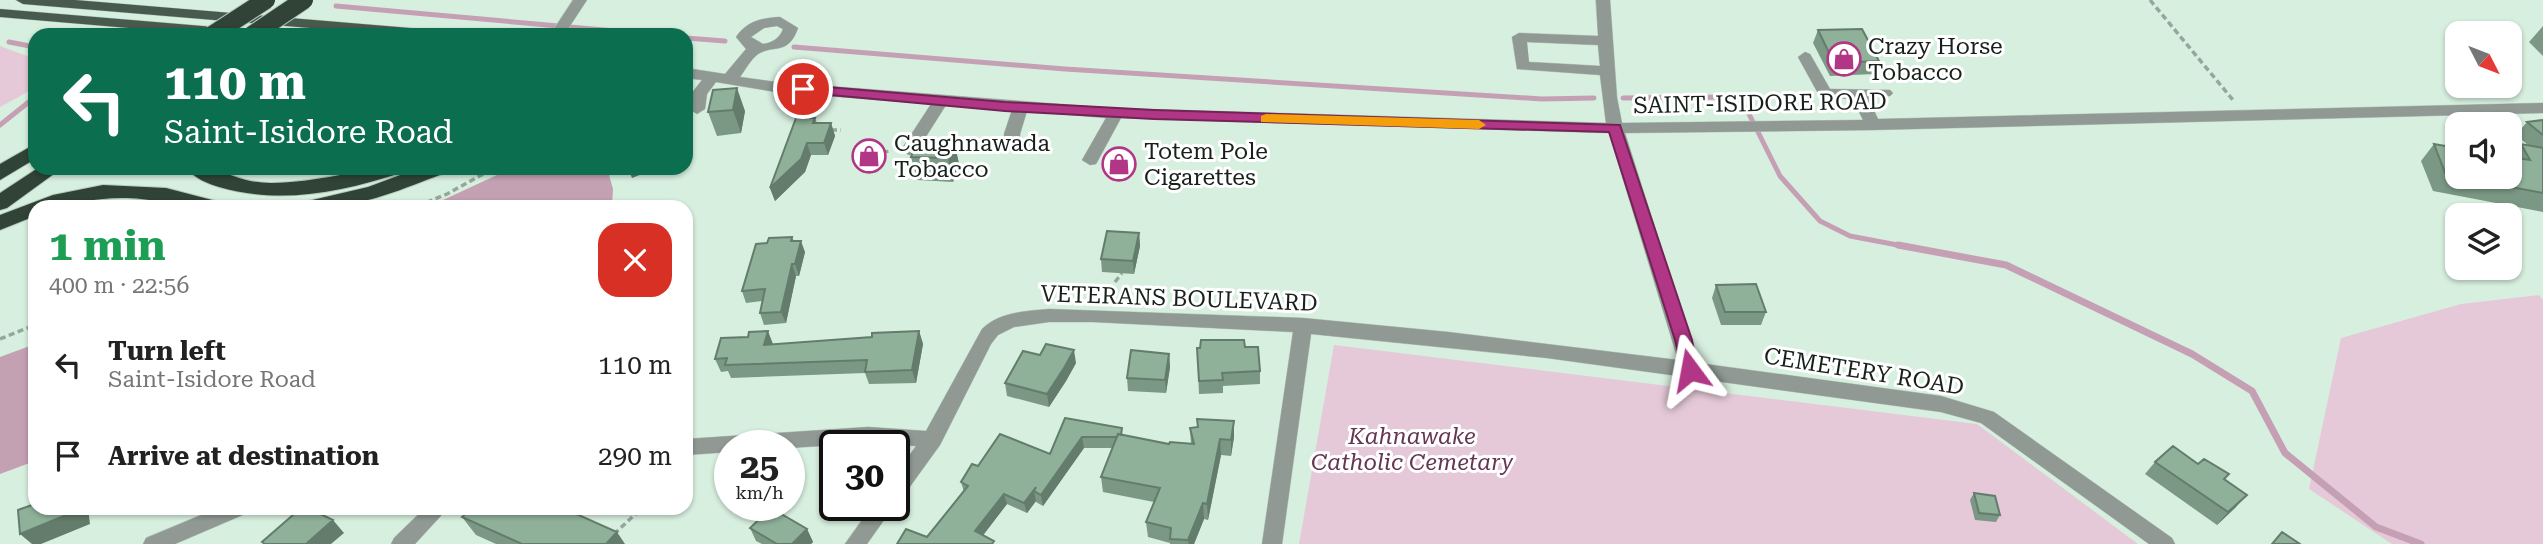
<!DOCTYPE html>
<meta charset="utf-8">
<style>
body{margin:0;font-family:"Roboto Serif",serif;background:#f2f2f2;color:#222;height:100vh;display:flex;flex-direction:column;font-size:26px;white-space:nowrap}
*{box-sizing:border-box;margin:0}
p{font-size:23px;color:#767676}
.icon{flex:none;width:38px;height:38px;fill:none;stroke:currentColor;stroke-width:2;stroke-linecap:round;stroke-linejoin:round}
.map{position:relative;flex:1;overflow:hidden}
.sheet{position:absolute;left:28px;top:200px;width:665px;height:315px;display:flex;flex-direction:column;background:#fff;border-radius:21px;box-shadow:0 2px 5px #0004}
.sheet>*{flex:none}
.hud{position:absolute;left:28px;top:28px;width:665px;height:147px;border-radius:21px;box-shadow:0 2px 5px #0004;background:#0b6e4f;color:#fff;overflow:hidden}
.needle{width:46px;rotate:132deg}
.buttons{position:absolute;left:2445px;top:21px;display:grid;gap:14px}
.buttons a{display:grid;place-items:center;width:77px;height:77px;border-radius:14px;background:#fff;box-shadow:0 2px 5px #0004;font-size:35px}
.speed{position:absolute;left:714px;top:430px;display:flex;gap:14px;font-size:35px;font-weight:700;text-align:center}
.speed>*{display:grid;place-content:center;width:91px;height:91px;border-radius:50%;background:#fff;box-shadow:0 2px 5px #0004;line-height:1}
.speed small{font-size:18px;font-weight:400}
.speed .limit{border:4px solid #111;border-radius:10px;background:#fff;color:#111}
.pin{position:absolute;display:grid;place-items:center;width:60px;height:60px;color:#fff;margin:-30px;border:4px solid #fff;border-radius:50%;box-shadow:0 2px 7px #0007}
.me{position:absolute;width:77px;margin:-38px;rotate:347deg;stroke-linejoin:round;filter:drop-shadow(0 0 5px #0008)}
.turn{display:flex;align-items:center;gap:24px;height:147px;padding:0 21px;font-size:32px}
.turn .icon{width:91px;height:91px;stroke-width:2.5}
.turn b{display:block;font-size:49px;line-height:60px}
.round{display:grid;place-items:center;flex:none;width:74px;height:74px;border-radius:21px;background:#f2f2f2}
.summary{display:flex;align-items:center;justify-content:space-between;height:119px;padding:0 21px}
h1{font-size:42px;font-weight:700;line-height:52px;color:#1e9e55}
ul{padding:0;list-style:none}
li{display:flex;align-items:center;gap:21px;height:91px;padding:0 21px}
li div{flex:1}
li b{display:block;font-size:26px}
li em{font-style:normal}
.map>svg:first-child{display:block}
</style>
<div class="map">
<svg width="2543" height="544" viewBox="0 0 2543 544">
<rect width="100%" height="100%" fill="#d7efdf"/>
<path fill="#e5c9d8" d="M0,46L35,59V88L0,107Z
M2539,295L2543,300V544H2392L2309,489L2341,338L2461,304Z
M1334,345L1977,424L2138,544H1299Z"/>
<path fill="#c4a0b3" d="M512,168H607L613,189L612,206H430Z
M35,344V461L0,474V357Z"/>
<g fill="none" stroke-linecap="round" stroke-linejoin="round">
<path stroke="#c5a0b4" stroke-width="5" d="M336,6L660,35
M686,38L725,41
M9,42L35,47
M794,47L1065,69L1542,99L1594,98
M1623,98L1735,97L1748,112L1780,176L1820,221L1850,236L1908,247
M0,125L35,97"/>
<path stroke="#c5a0b4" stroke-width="7" d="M1898,245L2006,265L2192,354L2252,391L2285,453L2376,527L2421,544"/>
<defs>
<path id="minor" d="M573,0H587L564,35H550Z
M1596,0H1610L1617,98L1622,123L1863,120L1853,99L1820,97L1798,57L1805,52L1810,54L1830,89L1890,90L1893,93L1890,96L1868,98L1878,119L2543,103V113L1873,130L1625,133L1698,363L1941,396L1994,412L2172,538L2175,544H2149L1981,423L1941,412L1547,358L1311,334L1282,544H1262L1293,332L1093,322H1049L1014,327L998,335L991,344L940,445L901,499L894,501V477L916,446L868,443L789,448L730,446V452L686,455V439L868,427L926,431L982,329C999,312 1026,311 1049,309L1303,318L1448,332L1678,360L1609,133L1121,118L1096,164L1090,165L1082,160L1106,118L1027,111L1020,134L1021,148L1013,153L1005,148L1004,134L1012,110L946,105L915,154L909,155L901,150L931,104L776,92L716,82L707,94L705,109L697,114L689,109L691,94L702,80L686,78V68L725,74L746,49L736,37C747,21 762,18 780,17L798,28C788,56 774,44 758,54C751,59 745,70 740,77L776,82L1111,108L1606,123L1600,75L1517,69L1512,37L1519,33L1598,36ZM777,26L783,29C780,38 772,43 763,44L751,37L764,28ZM1527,42L1598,45L1600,66L1529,62Z
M872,506H894L867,544H845Z
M218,508H248L245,514L175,544H143L146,538Z
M425,508H448L415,544H391L394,538Z"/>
<path id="major" d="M16,0H75L446,31L453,35H393L23,4Z
M0,9L263,31L270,35H211L0,17Z"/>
<path id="highway" d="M35,144V159L0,180V164Z
M38,168H62L7,208L0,210V193Z
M187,168C195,168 206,166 214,169C233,176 249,183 271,183C316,183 359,168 404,168L401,173C341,192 281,205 219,187C209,184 193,178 187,168Z
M419,168H448L445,173C399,190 355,211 305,206L308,201L368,187Z
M103,185L166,188L216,201L219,206C188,209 158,199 127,198C96,197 66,206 35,206V216L0,230V215L53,195Z"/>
</defs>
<use href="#minor" stroke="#b5cabc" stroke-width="1"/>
<use href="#major" stroke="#b5cabc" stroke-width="1"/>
<use href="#highway" stroke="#b5cabc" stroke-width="2"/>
<path stroke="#95a79b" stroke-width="3.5" stroke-dasharray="6 3.5" stroke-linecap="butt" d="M2150,0L2233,100
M831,130H841
M873,153L892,151
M418,206L447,194L494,168
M1115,282L1122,273
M0,339L35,325
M614,534L642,508"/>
<use href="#minor" fill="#909993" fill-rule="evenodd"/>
<use href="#major" fill="#48594e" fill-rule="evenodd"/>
<use href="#highway" fill="#304336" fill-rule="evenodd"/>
<defs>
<path id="highway-bridge" d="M212,35L266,0
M252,35L304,0"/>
</defs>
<use href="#highway-bridge" stroke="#b5cabc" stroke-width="20" stroke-linecap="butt"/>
<use href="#highway-bridge" stroke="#304336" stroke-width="18"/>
</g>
<path fill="#7b9884" d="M2543,26V56L2529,42Z
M1818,30L1879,61L1874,74L1830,76L1813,43Z
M713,90L745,111L741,133L717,136L708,112Z
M815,118L817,123H831L835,136L828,155H811L805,172L775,201L770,188Z
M2543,120V212L2433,191L2421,161L2434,144L2510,157L2521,144L2528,145L2516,135L2527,122Z
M954,141L959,164L953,182L917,180L911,157Z
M1139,233L1140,246L1134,274L1102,272L1101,259Z
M792,237L794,241L805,252L799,276H796L786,323L764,325L760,313L762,301L746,303L742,291L767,243Z
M1716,285L1766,312L1761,325H1721L1712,298Z
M919,331L923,344L916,383L869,384L865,373L731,378L728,371L721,372L715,359L773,344L872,337Z
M1245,347L1260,371V384L1223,386V393L1199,394L1197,348Z
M1169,354L1170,367L1166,393L1128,391L1127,378Z
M1076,363L1066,381L1049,407L1007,396L1005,383Z
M1065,418L1122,428V435L1169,444H1191L1190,428L1234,421V437L1231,456L1221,455L1208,520L1204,519L1194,544H1170V543L1148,537L1146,522L1154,502L1103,492L1101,477L1112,448H1084L1043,506L1036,502V501L1027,513L1007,504L983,535L927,537L964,492L961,482L978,466L1050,454Z
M2155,462L2229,474L2224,479L2236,507L2217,525L2145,474Z
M1974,493L2000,515L1996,522L1975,520L1970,500Z
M570,508H610L571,510Z
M462,517L625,544H496L476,535Z
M750,528L807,529L813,542L811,544H762L756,541Z"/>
<path fill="#647c6c" d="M737,88L745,111L741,133L733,110Z
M831,123L835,136L828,155L824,143Z
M954,141L959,164L953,182L948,158Z
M807,143L811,155L805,172L775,201L770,188Z
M628,168H657L632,178Z
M1139,233L1140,246L1134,274L1133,261Z
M801,241L805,252L799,276L795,264Z
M792,264L796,276L786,323L781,312Z
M768,331L773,344L770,358L764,345Z
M919,331L923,344L916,383L912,370Z
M1074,350L1076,363L1066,381L1049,407L1047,394Z
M1169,354L1170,367L1166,393L1165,380Z
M1234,421V437L1231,456V440Z
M1082,437L1084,448L1043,506L1041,495Z
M1220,439L1221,455L1208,520L1207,504Z
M1036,487L1034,491L1036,501L1027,513L1024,503Z
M1004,494L1007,504L978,542L975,531Z
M2247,495L2236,507L2217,525L2228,512Z
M1203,503L1204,519L1194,544H1189L1188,540Z
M76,508H88L90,524L41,544H32L20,534Z
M333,520L344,533L331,544H306Z
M807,529L813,542L811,544H792Z
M617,532L625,544H606Z"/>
<path fill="#8fb19a" stroke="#647c6c" stroke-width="2" d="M1862,29L1879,61L1834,63L1818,30Z
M737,88L733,110L708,112L713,90Z
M796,118H815L813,123H831L824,143H807L801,159L770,188Z
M2543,120V135L2527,122Z
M918,139L954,141L948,158L911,157Z
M2434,144L2457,148V177H2510V157L2530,160L2521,144L2543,148V193L2446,175Z
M1107,231L1139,233L1133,261L1101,259Z
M792,237L791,241H801L795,264H792L781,312L760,313L765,289L742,291L756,244L767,243L769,238Z
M1756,284L1766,312H1725L1716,285Z
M768,331L764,345L872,337V333L919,331L912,370L865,372L867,360L725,365L727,358L715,359L721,338L748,337L749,332Z
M1201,340H1244L1245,347H1258L1260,371L1222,373L1223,380L1199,381L1197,348H1200Z
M1046,344L1074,350L1064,368L1047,394L1005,383L1023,351L1040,355Z
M1131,350L1169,354L1165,380L1127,378Z
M1065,418L1122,428L1121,435L1118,434L1117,437H1082L1041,495L1034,491L1036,487L1024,503L1004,494L975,531L994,541L992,544H897L906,529L927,537L968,486L961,482L972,464L978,466L1000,434L1050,454Z
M1197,419L1234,421L1231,440L1220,439L1207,504L1203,503L1188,540L1170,539L1171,528L1146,522L1160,488L1101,477L1118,434L1169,444L1170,442L1194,444L1190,428L1198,427Z
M2173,446L2198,464L2204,459L2229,474L2224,479L2247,495L2228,512L2155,462Z
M1974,493L1995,496L2000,515L1979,513Z
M35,504V508H76V511L20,534L18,510Z
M301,508H308L333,520L306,544H265L262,542Z
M472,508H563L617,532L606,544H522L462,517Z
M771,508L807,529L792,544H777L750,528Z
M2282,532L2300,544H2272Z"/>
<path fill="#b23686" stroke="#742357" stroke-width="2" d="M803,85L1005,102L1154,110L1620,125L1692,340L1698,370L1696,375H1684L1675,340L1609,132L1154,119L1005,111L798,92V86Z"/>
<path fill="#f59e0b" d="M1266,114L1479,120L1486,125L1479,129L1261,122V116Z"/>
<defs>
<symbol id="shop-ring" viewBox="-11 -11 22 22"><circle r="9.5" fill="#fff" stroke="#b23686" stroke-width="1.5"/><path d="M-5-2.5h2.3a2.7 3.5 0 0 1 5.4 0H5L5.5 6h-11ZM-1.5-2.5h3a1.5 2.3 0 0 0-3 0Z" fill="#b23686"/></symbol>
</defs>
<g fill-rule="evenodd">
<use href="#shop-ring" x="1825" y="40" width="38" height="38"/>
<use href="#shop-ring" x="850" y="137" width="38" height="38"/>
<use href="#shop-ring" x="1100" y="145" width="38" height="38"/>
</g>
<g text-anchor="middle" stroke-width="6" stroke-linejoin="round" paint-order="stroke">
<g font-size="23" fill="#18201b" stroke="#fff" text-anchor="start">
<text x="1868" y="54">Crazy Horse<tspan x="1868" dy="26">Tobacco</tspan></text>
<text x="894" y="151">Caughnawada<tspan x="894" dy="26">Tobacco</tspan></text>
<text x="1144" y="159">Totem Pole<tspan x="1144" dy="26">Cigarettes</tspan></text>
</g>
<g font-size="23" fill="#18201b" stroke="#fff">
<text transform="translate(1760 103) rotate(-1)" y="8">SAINT-ISIDORE ROAD</text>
<text transform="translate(1179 298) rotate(2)" y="8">VETERANS BOULEVARD</text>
<text transform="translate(1864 371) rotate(9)" y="8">CEMETERY ROAD</text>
</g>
<g font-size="23" font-style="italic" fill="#663552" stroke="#fff">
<text x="1412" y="444">Kahnawake<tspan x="1412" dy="26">Catholic Cemetary</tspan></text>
</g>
</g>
</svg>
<div class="buttons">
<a><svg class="needle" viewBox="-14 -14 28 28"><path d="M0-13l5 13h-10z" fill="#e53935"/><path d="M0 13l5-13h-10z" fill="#767676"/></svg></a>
<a><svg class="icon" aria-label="sound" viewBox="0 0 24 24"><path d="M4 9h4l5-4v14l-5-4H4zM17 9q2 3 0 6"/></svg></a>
<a><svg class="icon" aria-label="layers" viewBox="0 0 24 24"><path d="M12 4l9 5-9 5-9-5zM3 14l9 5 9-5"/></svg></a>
</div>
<div class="speed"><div>25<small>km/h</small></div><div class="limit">30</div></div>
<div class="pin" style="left:803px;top:89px;background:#d93025"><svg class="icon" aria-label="arrive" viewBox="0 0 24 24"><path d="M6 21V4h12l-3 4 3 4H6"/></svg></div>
<svg class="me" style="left:1690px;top:370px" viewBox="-20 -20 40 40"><path d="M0-17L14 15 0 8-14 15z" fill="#b23686" stroke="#fff" stroke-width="4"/></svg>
<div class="hud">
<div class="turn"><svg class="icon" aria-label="left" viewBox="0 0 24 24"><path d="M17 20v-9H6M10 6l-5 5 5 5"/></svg><div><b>110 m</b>Saint-Isidore Road</div></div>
</div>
<section class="sheet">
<div class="summary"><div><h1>1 min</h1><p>400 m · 22:56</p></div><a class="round" style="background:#d93025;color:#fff"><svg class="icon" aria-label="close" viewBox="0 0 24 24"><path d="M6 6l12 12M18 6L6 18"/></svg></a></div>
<ul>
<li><svg class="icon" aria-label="left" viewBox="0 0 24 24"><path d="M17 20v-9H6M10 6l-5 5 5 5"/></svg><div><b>Turn left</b><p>Saint-Isidore Road</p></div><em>110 m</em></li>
<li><svg class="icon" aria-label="arrive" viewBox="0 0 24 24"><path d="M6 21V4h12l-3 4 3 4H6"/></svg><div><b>Arrive at destination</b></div><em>290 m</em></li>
</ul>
</section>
</div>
